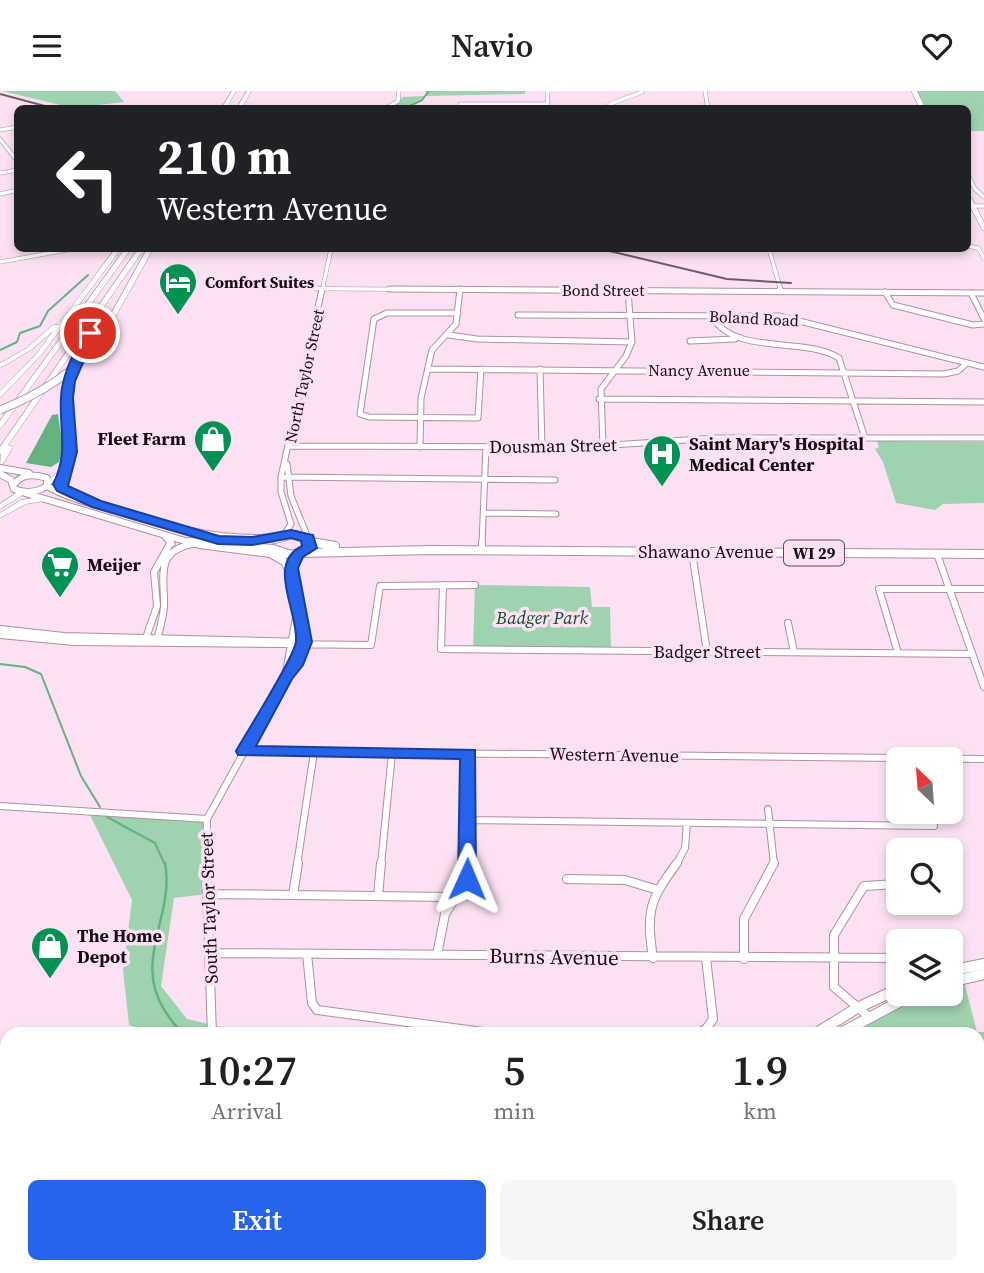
<!DOCTYPE html>
<style>
body{margin:0;font-family:"Source Serif 4",serif;background:#f6f6f6;color:#202124;height:100vh;display:flex;flex-direction:column;font-size:26px;white-space:nowrap}
*{box-sizing:border-box;margin:0}
p{font-size:23px;color:#757577}
.icon{flex:none;width:38px;height:38px;fill:none;stroke:currentColor;stroke-width:2;stroke-linecap:round;stroke-linejoin:round}
.map{position:relative;flex:1;overflow:hidden}
.drawer{position:absolute;left:0px;top:936px;width:985px;height:247px;display:flex;flex-direction:column;background:#fff;border-radius:21px 21px 0 0;box-shadow:0 4px 10px #0003}
.drawer>*{flex:none}
.banner{position:absolute;left:14px;top:14px;width:957px;height:147px;border-radius:10px;box-shadow:0 4px 10px #0003;background:#202124;color:#fff;overflow:hidden}
.needle{width:46px;rotate:335deg}
.tools{position:absolute;left:886px;top:656px;display:grid;gap:14px}
.tools a{display:grid;place-items:center;width:77px;height:77px;border-radius:10px;background:#fff;box-shadow:0 4px 10px #0003;font-size:35px}
.pin{position:absolute;display:grid;place-items:center;width:60px;height:60px;color:#fff;margin:-30px;border:4px solid #fff;border-radius:50%;box-shadow:0 2px 7px #0007}
.me{position:absolute;width:77px;margin:-38px;rotate:1deg;stroke-linejoin:round;filter:drop-shadow(0 0 5px #0008)}
.turn{display:flex;align-items:center;gap:24px;height:147px;padding:0 28px;font-size:32px}
.turn .icon{width:91px;height:91px;stroke-width:2.5}
.turn b{display:block;font-size:49px;line-height:60px}
.eta{display:flex;justify-content:space-evenly;align-items:center;height:119px;text-align:center}
.eta b{font-size:42px;font-weight:600;line-height:49px}
.button{display:flex;gap:14px;margin-top:auto;padding:14px 28px}
.button a{flex:1;height:80px;border-radius:10px;background:#2563eb;color:#fff;font-size:28px;font-weight:600;line-height:80px;text-align:center}
.button a+a{background:#f6f6f6;color:#202124}
header{display:flex;justify-content:space-between;align-items:center;height:91px;padding:0 28px;background:#fff;font-size:32px;font-weight:600}
.map>svg:first-child{display:block}
</style>
<header><svg class="icon" aria-label="menu" viewBox="0 0 24 24"><path d="M4 6h16M4 12h16M4 18h16"/></svg>Navio<svg class="icon" aria-label="heart" viewBox="0 0 24 24"><path d="M12 20l-8-8c-3-5 5-10 8-4 3-6 11-1 8 4z"/></svg></header>
<div class="map">
<svg width="984" height="1182" viewBox="0 0 984 1182">
<rect width="100%" height="100%" fill="#fce1f4"/>
<path fill="#9fd2af" d="M2,0H115L124,11L73,17Z
M426,0H525V3L426,5L403,17H390L403,6L425,5Z
M914,0H984V40H968V18L923,17Z
M877,350L984,351V412L943,413L935,419L896,412L883,371L875,358L879,356Z
M475,494L590,496L592,516H610L611,560L473,559Z
M88,720L208,728L207,803L174,807L161,895L187,928L251,943H152L129,934L123,879L132,809Z
M963,887L977,941H984V1179L968,1176H978V943H839L914,903H950V891Z"/>
<path fill="#64b280" d="M58,323L63,359L59,371L51,376L26,372L52,324Z"/>
<g fill="none" stroke-linecap="round" stroke-linejoin="round">
<path stroke="#64b280" stroke-width="2" d="M403,18L422,9L429,0
M0,259L17,251L20,242L40,235L48,220L88,184
M0,573L25,576L41,583L81,685L100,716
M107,726L155,752L165,774"/>
<path stroke="#64b280" stroke-width="2.5" d="M165,772C175,825 132,869 165,920C172,930 176,938 187,943
M978,1145L984,1146"/>
<defs>
<path id="minor-far3" d="M705,0L708,18
M385,18L398,10L399,0
M460,18V13H547
M547,18L548,0
M609,18L610,13L642,1
M0,39L18,36
M0,48L18,71
M0,82L18,79
M968,84L975,98L984,106
M0,103L18,99
M972,115H984
M968,155L978,157L984,167
M769,158L781,200
M0,171L72,158
M222,197L657,200
M322,200L331,158"/>
<path id="minor-far2" d="M390,198L984,202
M780,198L781,201
M885,201L893,214L973,234L984,233
M971,202L984,228
M458,222H387L374,228L360,323L369,326L478,327L481,278
M518,224L779,225L984,276
M711,225C737,266 800,244 839,267L865,347
M449,244L477,248L632,251
M690,250L735,248
M428,278L944,283L958,280L967,272
M540,278L542,356
M599,308L984,311
M289,355L583,356L716,347H984
M420,356L421,307L432,259L456,233L460,198
M603,356L601,298L626,265L632,251L628,200
M287,373L291,405L308,447
M281,386L555,389
M484,422L556,423
M284,444L291,433L281,401V386L322,198
M165,446L172,453
M482,453L486,356"/>
<path id="minor-far1" d="M199,454L270,463L282,470
M482,459V451
M692,461L707,561
M937,463L984,596
M443,494L441,558L972,563
M788,532L794,561
M0,538L64,545L306,551
M0,544L74,551L371,554L380,495L475,494
M146,547L157,515L154,481L171,451
M157,549C160,538 163,527 164,516C165,486 154,461 192,453
M898,562L879,498H984
M285,586L298,516
M244,660L984,668
M0,715L207,728
M768,718L774,774
M468,729L934,735L930,721
M206,774L207,728L301,558C305,523 296,493 280,462
M297,774L314,661
M381,774L392,662
M467,774L469,662
M676,774L685,757L687,732"/>
<path id="minor" d="M206,772L212,943
M567,788L625,789L658,799
M207,803L451,806
M293,804L298,772
M378,805L381,772
M210,862L898,867
M307,863L312,912L317,919L491,942L584,943
M437,864L445,823L467,788V772
M653,867C646,820 649,810 677,772
M950,867H955
M744,868V828L774,772
M868,925L834,896V844L864,795L898,793
M696,943L706,938L713,928L706,867
M223,1176L225,1182
M725,1176L743,1182
M215,1182L217,1176
M646,1182L651,1176"/>
<path id="major-far3" d="M914,0L923,18
M968,106L984,137"/>
<path id="major-far2" d="M0,377L29,382
M0,383L11,389L14,398C26,403 36,402 47,395
M13,395C21,382 34,383 47,387V395
M47,395C70,408 94,413 118,420C172,437 221,451 278,446
M25,402L195,453
M275,449L297,443L311,451
M311,451L322,453"/>
<path id="major-far1" d="M189,451L273,458L291,464L307,459L311,451
M311,451L335,455
M303,462L429,459L984,463"/>
<path id="major" d="M950,880L984,873
M950,891L984,883
M815,943L857,917L898,898
M839,943L914,903
M407,1182L417,1176
M433,1182L443,1176"/>
<path id="highway" d="M232,0H236L226,18H221Z
M247,0H251L241,18H236Z
M115,158H121L42,263L2,305L0,306V300L38,261L53,240L31,259L0,277V272L27,257L53,234H58Z
M125,158H131L2,336L0,337V330Z
M138,158H144L8,354L13,356L3,373H0L1,363H0V356Z
M147,158H153L101,252L98,254L96,253L95,252Z
M101,223L104,225C89,248 74,272 72,300C70,329 81,354 65,381L69,383L64,393L65,396L99,411L100,413L96,415L59,399L56,393L59,388L49,394L45,392C49,388 54,385 58,381C76,360 62,318 66,291C70,266 85,244 99,224Z
M19,400H22L26,402L0,418V413Z
M41,406L45,408L44,410L26,413L0,427V422L21,409Z"/>
</defs>
<use href="#minor-far3" stroke="#af8fa5" stroke-width="4.5"/>
<use href="#minor-far2" stroke="#af8fa5" stroke-width="7"/>
<use href="#minor-far1" stroke="#af8fa5" stroke-width="8"/>
<use href="#minor" stroke="#af8fa5" stroke-width="10"/>
<use href="#major-far3" stroke="#af8fa5" stroke-width="6"/>
<use href="#major-far2" stroke="#af8fa5" stroke-width="8"/>
<use href="#major-far1" stroke="#af8fa5" stroke-width="10"/>
<use href="#major" stroke="#af8fa5" stroke-width="12"/>
<use href="#highway" stroke="#af8fa5" stroke-width="1"/>
<use href="#minor-far3" stroke="#fff" stroke-width="3.5"/>
<use href="#minor-far2" stroke="#fff" stroke-width="5"/>
<use href="#minor-far1" stroke="#fff" stroke-width="6"/>
<use href="#minor" stroke="#fff" stroke-width="8"/>
<use href="#major-far3" stroke="#fff" stroke-width="5"/>
<use href="#major-far2" stroke="#fff" stroke-width="6"/>
<use href="#major-far1" stroke="#fff" stroke-width="8"/>
<use href="#major" stroke="#fff" stroke-width="10"/>
<use href="#highway" fill="#fff" fill-rule="evenodd"/>
<path stroke="#6e5d69" stroke-width="2" d="M0,3L56,18
M601,158L727,188L791,192"/>
<defs>
<path id="highway-bridge" d="M0,319C38,304 72,284 98,252"/>
</defs>
<use href="#highway-bridge" stroke="#af8fa5" stroke-width="9" stroke-linecap="butt"/>
<use href="#highway-bridge" stroke="#fff" stroke-width="7"/>
</g>
<path fill="#2563eb" stroke="#184099" stroke-width="2" d="M86,239L96,242L75,290L73,307L77,361L68,395L101,410L219,445L252,446L291,439L313,444L317,457L303,466L298,477L312,551L303,574L292,588L256,655L475,659L476,788L474,793L467,795L458,788L460,668L238,664L236,660C246,642 296,564 296,550C298,519 266,473 302,455L301,450L291,447L252,454L218,453L92,416L57,400L53,393C69,363 59,338 61,306C62,284 75,258 86,239Z"/>
<defs>
<symbol id="hotel-pin" viewBox="-11 -11 22 30"><path d="M0 17L-7.5 6A9.5 9.5 0 1 1 7.5 6Z" fill="#009252" stroke="#fce1f4"/><path d="M-6-4.5h1.5V1H6V5H4.5V3h-9V5H-6ZM-4 0a1.8 1.8 0 1 1 3.6 0ZM.5 0V-2.5h3Q6-2.5 6 0Z" fill="#fff"/></symbol>
<symbol id="shop-pin" viewBox="-11 -11 22 30"><path d="M0 17L-7.5 6A9.5 9.5 0 1 1 7.5 6Z" fill="#009252" stroke="#fce1f4"/><path d="M-5-2.5h2.3a2.7 3.5 0 0 1 5.4 0H5L5.5 6h-11ZM-1.5-2.5h3a1.5 2.3 0 0 0-3 0Z" fill="#fff"/></symbol>
<symbol id="hospital-pin" viewBox="-11 -11 22 30"><path d="M0 17L-7.5 6A9.5 9.5 0 1 1 7.5 6Z" fill="#009252" stroke="#fce1f4"/><path d="M-5-5h3v3.5h4V-5h3V5h-3V1.5h-4V5h-3Z" fill="#fff"/></symbol>
<symbol id="supermarket-pin" viewBox="-11 -11 22 30"><path d="M0 17L-7.5 6A9.5 9.5 0 1 1 7.5 6Z" fill="#009252" stroke="#fce1f4"/><path d="M-6-5.5h2.5l.6 2H6L4.5 2H-2.5L-4.4-4H-6ZM-1.5 3.2a1.3 1.3 0 1 0 .1 0ZM3 3.2a1.3 1.3 0 1 0 .1 0Z" fill="#fff"/></symbol>
</defs>
<g fill-rule="evenodd">
<use href="#hotel-pin" x="156" y="169" width="44" height="60"/>
<use href="#shop-pin" x="191" y="326" width="44" height="60"/>
<use href="#hospital-pin" x="640" y="341" width="44" height="60"/>
<use href="#supermarket-pin" x="38" y="452" width="44" height="60"/>
<use href="#shop-pin" x="28" y="833" width="44" height="60"/>
</g>
<g text-anchor="middle" stroke-width="7" stroke-linejoin="round" paint-order="stroke">
<g font-size="16" font-weight="bold" fill="#170c14" stroke="#fce1f4" text-anchor="start">
<text x="205" y="197">Comfort Suites</text>
</g>
<g font-size="16" fill="#170c14" stroke="#fce1f4">
<text x="603" y="205">Bond Street</text>
<text transform="translate(754 227) rotate(3)" y="6">Boland Road</text>
<text x="699" y="285">Nancy Avenue</text>
<text transform="translate(304 285) rotate(-78)" y="6">North Taylor Street</text>
</g>
<rect fill="#fce1f4" stroke="#5c4c57" stroke-width="2" x="784" y="449.5" width="60" height="25" rx="5"/>
<g font-size="16" font-weight="bold" fill="#170c14">
<text x="814" y="468">WI 29</text>
</g>
<g font-size="18" font-weight="bold" fill="#170c14" stroke="#fce1f4" text-anchor="start">
<text x="186" y="354" text-anchor="end">Fleet Farm</text>
<text x="689" y="359">Saint Mary's Hospital<tspan x="689" dy="21">Medical Center</tspan></text>
<text x="87" y="480">Meijer</text>
<text x="77" y="851">The Home<tspan x="77" dy="21">Depot</tspan></text>
</g>
<g font-size="18" fill="#170c14" stroke="#fce1f4">
<text transform="translate(553 355) rotate(-1)" y="6">Dousman Street</text>
<text x="706" y="467">Shawano Avenue</text>
<text x="707" y="567">Badger Street</text>
<text transform="translate(614 664) rotate(1)" y="6">Western Avenue</text>
<text transform="translate(209 817) rotate(-92)" y="6">South Taylor Street</text>
</g>
<g font-size="18" font-style="italic" fill="#104d2c" stroke="#fce1f4">
<text x="542" y="533">Badger Park</text>
</g>
<g font-size="21" fill="#170c14" stroke="#fce1f4">
<text transform="translate(554 866) rotate(1)" y="7">Burns Avenue</text>
</g>
</g>
</svg>
<div class="tools">
<a><svg class="needle" viewBox="-14 -14 28 28"><path d="M0-13l5 13h-10z" fill="#e53935"/><path d="M0 13l5-13h-10z" fill="#757577"/></svg></a>
<a><svg class="icon" aria-label="search" viewBox="0 0 24 24"><circle cx="10" cy="10" r="6"/><path d="M15 15l6 6"/></svg></a>
<a><svg class="icon" aria-label="layers" viewBox="0 0 24 24"><path d="M12 4l9 5-9 5-9-5zM3 14l9 5 9-5"/></svg></a>
</div>
<div class="pin" style="left:90px;top:242px;background:#d93025"><svg class="icon" aria-label="arrive" viewBox="0 0 24 24"><path d="M6 21V4h12l-3 4 3 4H6"/></svg></div>
<svg class="me" style="left:467px;top:788px" viewBox="-20 -20 40 40"><path d="M0-17L14 15 0 8-14 15z" fill="#2563eb" stroke="#fff" stroke-width="4"/></svg>
<div class="banner">
<div class="turn"><svg class="icon" aria-label="left" viewBox="0 0 24 24"><path d="M17 20v-9H6M10 6l-5 5 5 5"/></svg><div><b>210 m</b>Western Avenue</div></div>
</div>
<section class="drawer">
<div class="eta">
<div><b>10:27</b><p>Arrival</p></div>
<div><b>5</b><p>min</p></div>
<div><b>1.9</b><p>km</p></div>
</div>
<div class="button"><a>Exit</a><a>Share</a></div>
</section>
</div>
